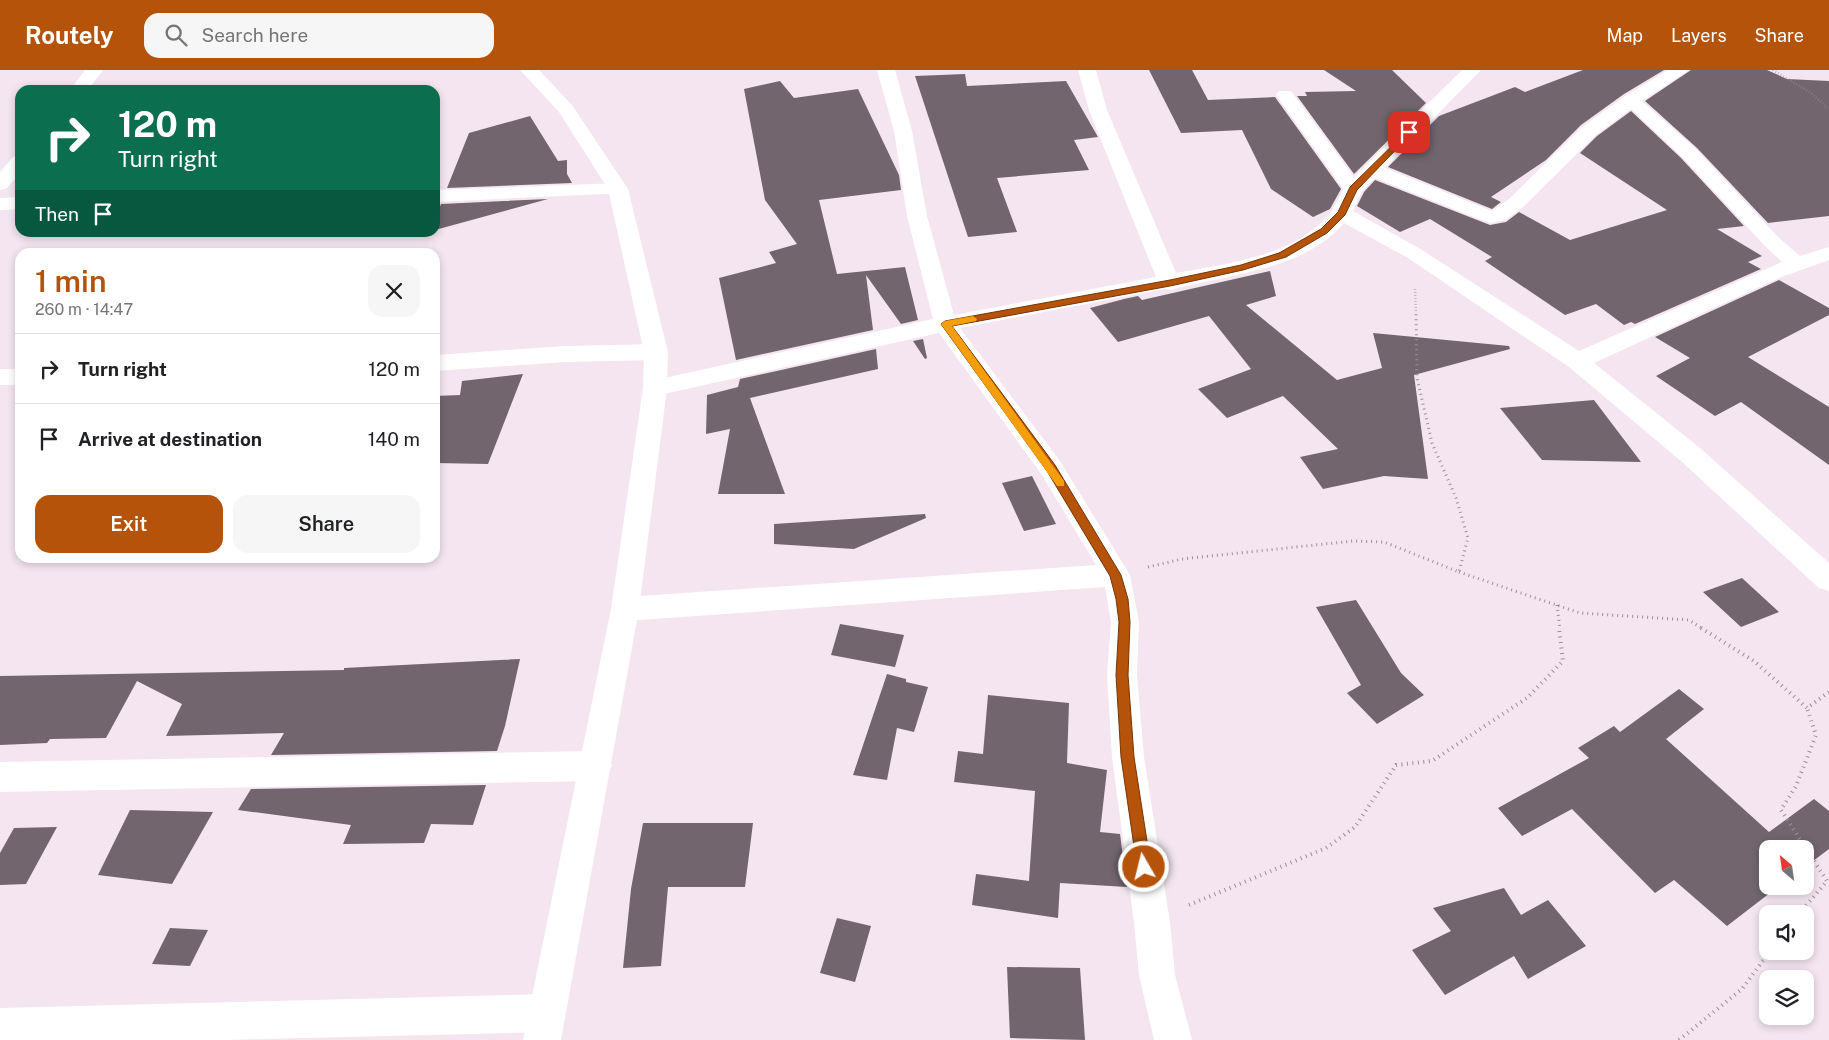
<!DOCTYPE html>
<meta charset="utf-8">
<style>
body{margin:0;font-family:"Public Sans",sans-serif;background:#f6f6f6;color:#202124;height:100vh;display:flex;flex-direction:column;font-size:19px;white-space:nowrap}
*{box-sizing:border-box;margin:0}
p{font-size:16px;color:#757577}
.icon{flex:none;width:28px;height:28px;fill:none;stroke:currentColor;stroke-width:2;stroke-linecap:round;stroke-linejoin:round}
.map{position:relative;flex:1;overflow:hidden}
.details{position:absolute;left:15px;top:178px;width:425px;height:315px;display:flex;flex-direction:column;background:#fff;border-radius:15px;box-shadow:0 2px 8px #0003}
.details>*{flex:none}
.hud{position:absolute;left:15px;top:15px;width:425px;height:152px;border-radius:15px;box-shadow:0 2px 8px #0003;background:#0b6e4f;color:#fff;overflow:hidden}
.needle{width:32px;rotate:331deg}
.fabs{position:absolute;left:1759px;top:770px;display:grid;gap:10px}
.fabs a{display:grid;place-items:center;width:55px;height:55px;border-radius:10px;background:#fff;box-shadow:0 2px 8px #0003;font-size:25px}
.pin{position:absolute;display:grid;place-items:center;width:42px;height:42px;color:#fff;margin:-21px;border-radius:10px;box-shadow:0 2px 8px #0006}
.me{position:absolute;width:55px;margin:-28px;rotate:352deg;stroke-linejoin:round;filter:drop-shadow(0 0 4px #0008)}
.turn{display:flex;align-items:center;gap:18px;height:105px;padding:0 20px;font-size:22px}
.turn .icon{width:65px;height:65px;stroke-width:2.5}
.turn b{display:block;font-size:35px;line-height:42px}
.then{display:flex;align-items:center;height:48px;padding:0 20px;background:#0003;gap:10px;font-size:19px}
.round{display:grid;place-items:center;flex:none;width:52px;height:52px;border-radius:15px;background:#f6f6f6}
.overview{display:flex;align-items:center;justify-content:space-between;height:85px;padding:0 20px}
h1{font-size:30px;font-weight:600;line-height:38px;color:#b45309}
.cta{display:flex;gap:10px;margin-top:auto;padding:10px 20px}
.cta a{flex:1;height:58px;border-radius:15px;background:#b45309;color:#fff;font-size:20px;font-weight:600;line-height:58px;text-align:center}
.cta a+a{background:#f6f6f6;color:#202124}
ul{padding:0;list-style:none}
li{display:flex;align-items:center;gap:15px;height:70px;padding:0 20px;border-top:1px solid #e0e0e0}
li div{flex:1}
li b{display:block;font-size:19px}
li em{font-style:normal}
header{display:flex;align-items:center;gap:30px;box-sizing:border-box;height:70px;padding:0 25px;background:#b45309;color:#fff}
header strong{font-size:24px}
nav{display:flex;gap:28px;margin-inline-start:auto;font-size:18px}
.search{width:350px;height:45px;background:#f6f6f6;display:flex;align-items:center;gap:12px;box-sizing:border-box;padding:0 18px;border-radius:15px;color:#757577;font-size:19px}
.map>svg:first-child{display:block}
</style>
<header>
<strong>Routely</strong>
<div class="search"><svg class="icon" aria-label="search" viewBox="0 0 24 24"><circle cx="10" cy="10" r="6"/><path d="M15 15l6 6"/></svg>Search here</div>
<nav><a>Map</a><a>Layers</a><a>Share</a></nav>
</header>
<div class="map">
<svg width="1829" height="970" viewBox="0 0 1829 970">
<rect width="100%" height="100%" fill="#f4e5f0"/>
<path fill="#72656e" d="M1149,0H1192L1208,30L1275,27L1341,119L1330,139L1313,147L1271,119L1242,60L1181,63Z
M1324,0H1392L1426,33L1354,104L1297,26H1307L1305,22L1356,21Z
M1583,0H1664L1624,24L1581,55L1546,90L1491,127L1501,132L1492,139L1388,97L1439,46L1515,17L1525,22Z
M1691,0H1767L1787,9L1829,11V146L1768,153L1697,78L1645,31Z
M965,4L967,16L1066,11L1098,67L1074,70L1089,100L997,108L1017,162L968,167L915,6Z
M780,11L794,28L858,19L899,105L901,120L819,130L837,204L905,197L918,250L901,254L866,205L873,260L736,290L719,208L776,193L769,182L797,174L765,130L744,19Z
M1631,41L1681,88L1744,156L1717,159L1762,186L1748,192L1761,199L1635,254L1631,252L1624,255L1596,234L1565,245L1485,191L1492,187L1430,149L1400,162L1357,136L1364,122L1375,110L1490,155L1506,152L1519,142L1570,170L1667,140L1580,83L1597,66Z
M530,46L558,91L567,90V104L572,113L447,118L469,63Z
M548,129L435,160V149L441,134Z
M1270,201L1276,226L1246,235L1337,310L1382,298L1373,263L1509,276L1510,279L1414,305L1428,409L1384,406L1323,419L1300,387L1338,379L1283,326L1227,348L1198,319L1251,299L1209,246L1118,272L1090,238L1124,229L1138,226L1142,230Z
M1779,210L1829,238V245L1748,287L1829,337V395L1741,332L1715,346L1656,306L1690,288L1655,267Z
M923,269L927,288L925,289L913,271Z
M876,279L878,299L750,328L785,424H718L730,359L706,364L707,325L738,317L740,309Z
M523,304L488,394L435,393V326L460,325L462,311Z
M1594,330L1641,392L1542,390L1500,338Z
M1032,406L1056,454L1024,461L1002,413Z
M925,444L926,448L854,479L774,474V454Z
M1742,508L1779,542L1741,557L1703,522Z
M1356,530L1401,603L1424,625L1377,654L1347,623L1361,615L1316,537Z
M840,554L904,565L895,597L831,585Z
M520,589L505,656L497,681L271,685L284,663L166,666L182,634L137,611L106,668L50,669L47,673L0,675V606L344,600V598Z
M887,604L906,609V612L928,617L914,662L897,658L887,710L853,705Z
M1679,619L1704,639L1666,669L1769,762L1814,729L1829,741V779L1805,797V779H1768V816H1779L1727,856L1674,810L1655,823L1572,739L1522,766L1498,738L1589,688L1578,678L1614,656L1620,662Z
M988,625L1069,633L1067,693L1107,700L1100,762L1120,764L1127,817L1060,813L1058,848L972,835L976,804L1029,811L1035,721L954,712L958,681L983,684Z
M486,715L473,755L431,754L424,773L343,774L351,755L238,740L251,719Z
M130,740L213,742L172,814L98,805Z
M643,753H753L745,817H668L661,896L623,898L631,819Z
M57,757L26,814L0,815V783L14,758Z
M1504,818L1521,845L1548,830L1586,876L1528,909L1514,886L1445,925L1412,880L1451,861L1433,838Z
M837,848L871,856L855,912L820,903Z
M170,858L208,860L190,896L152,894Z
M1007,897L1080,898L1085,970L1010,968Z"/>
<g fill="none" stroke-linecap="round" stroke-linejoin="round">
<path stroke="#9b9098" stroke-width="2.5" stroke-dasharray="0.5 2.5" stroke-linecap="butt" d="M1773,0L1811,23L1829,39
M1415,219L1416,243"/>
<path stroke="#9b9098" stroke-width="3" stroke-dasharray="1 4" stroke-linecap="butt" d="M1148,497L1182,489L1353,471L1384,472L1459,502L1468,468L1456,428L1432,373L1417,308L1416,242
M1459,502L1580,543L1689,550L1703,559
M1557,535L1560,559"/>
<path stroke="#9b9098" stroke-width="4" stroke-dasharray="1 4.5" stroke-linecap="butt" d="M1701,558L1754,591L1807,638L1829,622
M1189,835L1326,778L1355,757L1396,695L1432,691L1527,628L1563,591L1559,558
M1799,844L1827,811L1781,740L1796,716L1816,665L1807,638
M1679,970L1742,919L1770,881"/>
<path fill="#fff" fill-rule="evenodd" d="M85,0H103L88,20H70Z
M877,0H895L912,61L927,146L954,245L1156,207L1089,40L1078,0H1096L1107,40L1176,203C1235,192 1319,184 1343,119L1276,25L1279,21H1291L1354,107L1462,0H1481L1385,98L1492,141L1509,129L1582,57L1625,26L1668,0H1689L1642,31L1696,79L1779,168L1800,186L1829,177V190L1779,208L1594,293L1700,378L1829,493V521L1819,518L1682,392L1569,297L1408,188L1344,153C1303,201 1226,205 1170,220L1165,219L960,258L1060,391L1130,505L1139,552L1137,605L1144,687L1170,852L1175,905L1192,970H1154L1139,905L1134,852L1112,687L1107,605L1111,552L1105,517L625,551L615,547L611,539L615,531L625,527L1096,495L1042,405L939,263L655,326L647,324L643,318L647,312L655,310L933,249L907,146L894,61ZM1631,39L1682,87L1765,176L1782,192L1579,281L1422,180L1353,141L1362,121L1375,108L1484,151L1491,153L1505,150L1523,137L1596,65Z
M20,85V103L7,118L0,120V102L13,87Z
M618,113L625,115L628,119L625,123L435,132V120Z
M20,127V139L0,140V128Z
M656,274L664,277L668,282L664,287L656,290L565,292L435,301V285L565,276Z
M0,299H20V315H0Z
M596,681L607,686L612,696L607,706L596,711L0,722V692Z
M546,924L559,930L565,943L559,956L546,962L224,970H0V938Z"/>
<path fill="#fff" fill-rule="evenodd" d="M520,0H539L572,35L628,119L668,282L667,318L639,539L561,970H523L611,539L643,318L644,282L608,119L559,42Z"/>
</g>
<path fill="#b45309" stroke="#753606" d="M1407,61L1413,62L1357,120L1345,145L1327,163L1286,187L1243,200L1170,216L952,256L1055,395L1121,505L1128,529L1130,552L1128,605L1134,687L1151,797L1149,802L1144,804L1139,802L1137,797L1121,687L1116,605L1119,552L1116,529L1110,506L1047,401L941,254L945,251L1170,210L1241,195L1279,183L1321,159L1338,142L1350,117Z"/>
<path fill="#f59e0b" d="M973,246L977,249L976,251L952,256L1064,411V416H1057L941,254L945,251Z"/>
</svg>
<div class="fabs">
<a><svg class="needle" viewBox="-14 -14 28 28"><path d="M0-13l5 13h-10z" fill="#e53935"/><path d="M0 13l5-13h-10z" fill="#757577"/></svg></a>
<a><svg class="icon" aria-label="sound" viewBox="0 0 24 24"><path d="M4 9h4l5-4v14l-5-4H4zM17 9q2 3 0 6"/></svg></a>
<a><svg class="icon" aria-label="layers" viewBox="0 0 24 24"><path d="M12 4l9 5-9 5-9-5zM3 14l9 5 9-5"/></svg></a>
</div>
<div class="pin" style="left:1409px;top:62px;background:#d93025"><svg class="icon" aria-label="arrive" viewBox="0 0 24 24"><path d="M6 21V4h12l-3 4 3 4H6"/></svg></div>
<svg class="me" style="left:1144px;top:797px" viewBox="-20 -20 40 40"><circle r="17" fill="#b45309" stroke="#fff" stroke-width="3"/><path d="M0-11L8 9 0 5-8 9z" fill="#fff"/></svg>
<div class="hud">
<div class="turn"><svg class="icon" aria-label="right" viewBox="0 0 24 24"><path d="M7 20v-9h11M14 6l5 5-5 5"/></svg><div><b>120 m</b>Turn right</div></div>
<div class="then">Then<svg class="icon" aria-label="arrive" viewBox="0 0 24 24"><path d="M6 21V4h12l-3 4 3 4H6"/></svg></div>
</div>
<section class="details">
<div class="overview"><div><h1>1 min</h1><p>260 m · 14:47</p></div><a class="round"><svg class="icon" aria-label="close" viewBox="0 0 24 24"><path d="M6 6l12 12M18 6L6 18"/></svg></a></div>
<ul>
<li><svg class="icon" aria-label="right" viewBox="0 0 24 24"><path d="M7 20v-9h11M14 6l5 5-5 5"/></svg><div><b>Turn right</b></div><em>120 m</em></li>
<li><svg class="icon" aria-label="arrive" viewBox="0 0 24 24"><path d="M6 21V4h12l-3 4 3 4H6"/></svg><div><b>Arrive at destination</b></div><em>140 m</em></li>
</ul>
<div class="cta"><a>Exit</a><a>Share</a></div>
</section>
</div>
